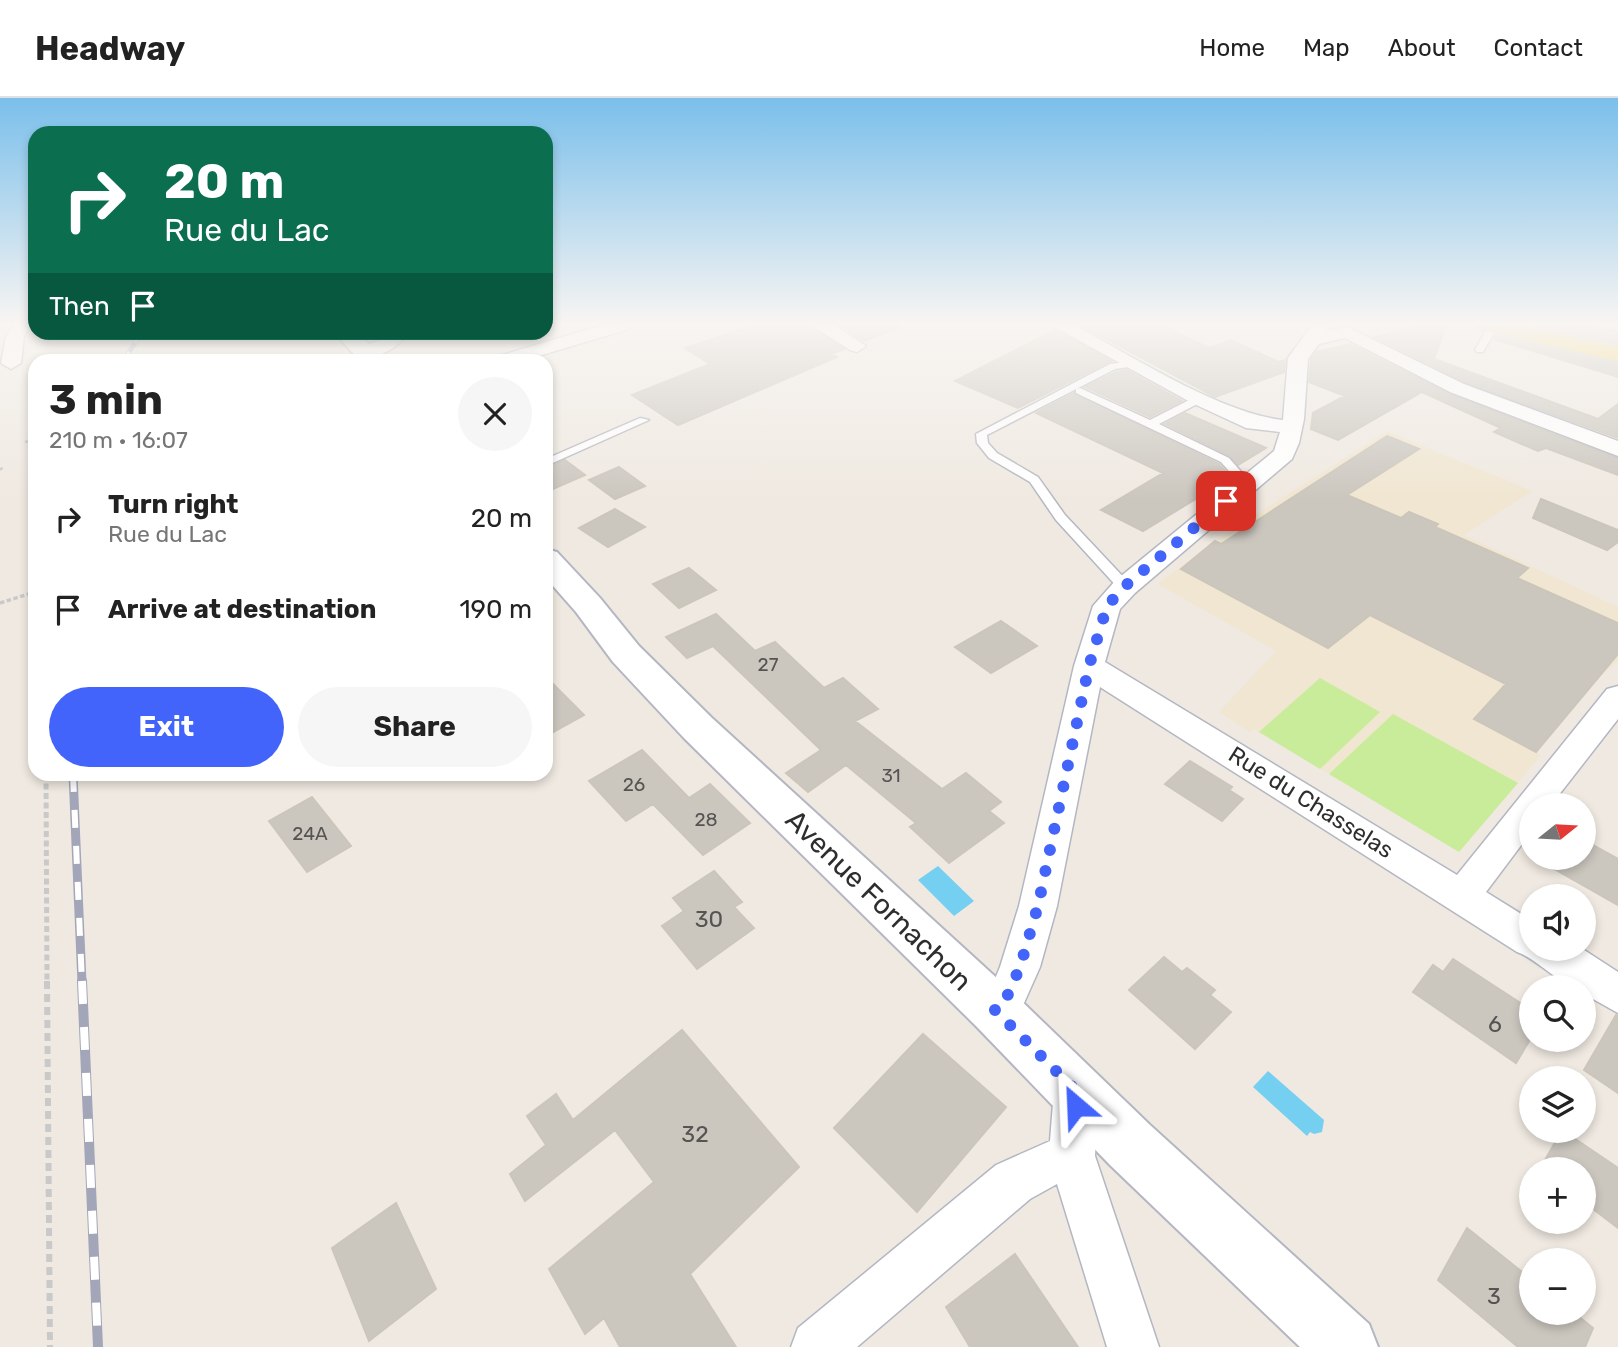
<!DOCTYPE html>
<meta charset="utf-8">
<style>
body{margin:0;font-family:Rubik,sans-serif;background:#f6f6f6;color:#222;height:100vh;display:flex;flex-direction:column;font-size:26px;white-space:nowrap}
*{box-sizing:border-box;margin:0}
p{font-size:23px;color:#767676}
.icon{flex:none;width:38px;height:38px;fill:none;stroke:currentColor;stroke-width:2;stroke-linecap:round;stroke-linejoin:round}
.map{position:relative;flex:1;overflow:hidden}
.details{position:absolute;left:28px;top:256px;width:525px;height:427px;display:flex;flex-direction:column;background:#fff;border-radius:21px;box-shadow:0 4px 10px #0003}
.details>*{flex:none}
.hud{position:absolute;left:28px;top:28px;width:525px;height:214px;border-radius:21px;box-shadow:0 4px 10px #0003;background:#0b6e4f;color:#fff;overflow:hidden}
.needle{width:46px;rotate:72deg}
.controls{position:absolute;left:1519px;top:695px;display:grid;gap:14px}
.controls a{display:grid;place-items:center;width:77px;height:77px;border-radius:50%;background:#fff;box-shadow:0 4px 10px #0003;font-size:35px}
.pin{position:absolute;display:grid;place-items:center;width:60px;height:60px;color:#fff;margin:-30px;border-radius:14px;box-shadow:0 4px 10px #0006}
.me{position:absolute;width:77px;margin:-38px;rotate:334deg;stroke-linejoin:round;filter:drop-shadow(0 0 5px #0008)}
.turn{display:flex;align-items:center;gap:24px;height:147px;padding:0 21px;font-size:32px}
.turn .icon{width:91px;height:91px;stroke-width:2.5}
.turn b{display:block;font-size:49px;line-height:60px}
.then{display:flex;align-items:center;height:66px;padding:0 21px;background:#0003;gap:14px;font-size:26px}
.round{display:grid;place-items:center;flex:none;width:74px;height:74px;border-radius:37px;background:#f6f6f6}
.head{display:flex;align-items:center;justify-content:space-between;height:119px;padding:0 21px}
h1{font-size:42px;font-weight:700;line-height:52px}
.primary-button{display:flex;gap:14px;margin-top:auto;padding:14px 21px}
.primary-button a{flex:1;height:80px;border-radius:42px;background:#4264fb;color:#fff;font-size:28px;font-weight:700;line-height:80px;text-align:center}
.primary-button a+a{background:#f6f6f6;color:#222}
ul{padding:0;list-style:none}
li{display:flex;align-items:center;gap:21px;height:91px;padding:0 21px}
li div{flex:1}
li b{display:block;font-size:26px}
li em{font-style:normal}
header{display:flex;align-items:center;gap:42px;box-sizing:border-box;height:98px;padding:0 35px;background:#fff;border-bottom:2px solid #e0e0e0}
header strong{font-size:33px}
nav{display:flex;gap:38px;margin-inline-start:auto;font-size:24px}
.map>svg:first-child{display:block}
</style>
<header>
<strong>Headway</strong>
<nav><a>Home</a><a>Map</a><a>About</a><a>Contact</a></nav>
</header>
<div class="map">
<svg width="1618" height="1249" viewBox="0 0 1618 1249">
<rect width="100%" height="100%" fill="#efe9e1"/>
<path fill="#f0e6d1" d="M1387,333L1532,393L1464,437L1618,509V563L1597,581L1536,654L1541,657L1459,754L1254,631L1250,634L1219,614L1276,553L1158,486L1215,443Z"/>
<path fill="#c9ec9a" d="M1320,580L1380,614L1320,671L1259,634Z
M1393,616L1518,685L1459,754L1329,676Z"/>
<path fill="#75cff0" d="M938,768L974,803L954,818L918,782Z
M1268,973L1324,1022L1322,1034L1314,1036L1310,1034L1307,1038L1253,989Z"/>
<path fill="#cbc7bf" stroke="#cbc5ba" stroke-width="2" d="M755,227H808L844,251L831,256L837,259L678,327L632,297L710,266L685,250Z
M839,227H900V229L864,243Z
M1080,227H1161L1209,250L1231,242L1279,264L1285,262L1284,274L1215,299Z
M1422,227H1446L1434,261L1598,321L1618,306V340L1465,284L1374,239Z
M1533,227H1590L1618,234V246Z
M1055,232L1111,263L1018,310L955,283Z
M1495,238L1618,265V279L1494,241Z
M1350,246L1449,296L1618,360V377L1546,350L1538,353L1494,334L1501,330L1422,294L1338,342L1311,331L1313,315L1345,298L1309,284L1311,262L1316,254Z
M1127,272L1182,303L1150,319L1085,289L1116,274Z
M1074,295L1219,366L1226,374L1214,381L1222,385L1143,433L1101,412L1163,375L1036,315Z
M1185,315L1266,350L1238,367L1230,358L1165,326Z
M1387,338L1419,351L1347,397L1401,420L1409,414L1438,426L1435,429L1528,470L1517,480L1618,525V556L1536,654L1474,621L1506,586L1370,517L1328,550L1181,471L1215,443L1221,446Z
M565,362L585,377L546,394V370Z
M619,369L645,388L615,401L589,382Z
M1541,401L1618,432V444L1607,452L1533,420Z
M615,411L645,429L608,449L579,430Z
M689,470L716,492L679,510L653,486Z
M716,516L755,553L775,544L824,590L843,580L878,611L855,623L942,691L966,675L1001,704L989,713L1004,725L949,765L910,729L916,725L846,667L808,694L786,675L821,652L713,548L687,560L666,539Z
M1001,523L1037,548L991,575L955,549Z
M546,579L584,617L546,638Z
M642,652L689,700L710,686L750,725L703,757L653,706L626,723L589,683Z
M1190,663L1232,689L1229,692L1243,701L1222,723L1165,686Z
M312,699L351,748L307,774L269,723Z
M1584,742L1618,761V807L1535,760H1584Z
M714,773L742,804L734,809L754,830L697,871L662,828L684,813L673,800Z
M1164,859L1182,874L1187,870L1215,892L1210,897L1231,914L1195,951L1129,892Z
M1453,861L1531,912V940L1516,965L1413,894L1433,867L1443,874Z
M1616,917L1618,918V995L1584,972Z
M682,932L799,1069L690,1176L736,1249H620L604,1220L585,1236L549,1171L654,1084L615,1032L525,1103L510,1076L546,1047L527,1018L556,996L573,1022Z
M923,936L1006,1009L917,1114L834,1030Z
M1562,1032L1618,1070V1130L1584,1104V1071H1540Z
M396,1105L436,1191L369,1243L332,1150Z
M1467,1130L1531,1181V1214H1573L1593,1230L1585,1249H1518L1438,1182Z
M1015,1156L1078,1249H970L946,1209Z"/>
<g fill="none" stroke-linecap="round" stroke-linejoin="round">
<defs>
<path id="service" d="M1489,227L1498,228L1483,254H1477L1475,252Z
M1132,263L1137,266L1135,268L1115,271L987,337L988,345L997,355L1038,379L1065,417L1130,486L1132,489L1125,493L1120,492L1056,422L1030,384L989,360L977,345L976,336L1110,266Z
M1080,290L1150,322L1195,299H1203V303L1159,326L1229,360L1252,386L1250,388H1242L1221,364L1076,295V291Z
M640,320L649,322L546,368V361Z"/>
<path id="minor" d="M14,227H32L24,238L21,265L11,271L1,265L6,238Z
M603,227H632L629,231L525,262H496L499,258Z
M811,227H834L866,248L857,254L850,252Z
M1051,227H1074C1132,258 1220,315 1283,322L1288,260L1312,227H1330L1326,233L1347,229L1464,286L1618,343V358L1450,294L1345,240L1319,246L1308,261L1304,321L1299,345L1292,361L1135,495L1120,511L1105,564L1457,777L1607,591L1618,588V621L1551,707H1531V734L1486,794L1531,822V850H1581L1618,874V915L1584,896V889C1558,889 1540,862 1517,854L1100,589L1057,808L1040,869L1020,914L1009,925L994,930L979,925L973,911L979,897L992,888L1000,869L1019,808L1074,568L1093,508L1115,483L1274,353L1280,334L1246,330L1192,305Z
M390,234H408C400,250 375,263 357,259L355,255L357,251L387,239Z
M1076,971L1092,977L1098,993L1095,1058L1159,1249H1107L1057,1086L1030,1101L857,1249H791L798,1230L996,1067L1050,1043L1054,993L1060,977Z"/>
<path id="tertiary" d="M334,234H358L383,262H359Z
M546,451L557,454L600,500L639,548L712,620L1012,894L1150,1027L1369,1226L1378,1249H1300L1110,1067L976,928L684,640L613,564L576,514L546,480Z"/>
<path id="primary" d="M1477,227H1519L1618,249V263L1480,232Z"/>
</defs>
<use href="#service" stroke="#b4b7c1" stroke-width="3"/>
<use href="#minor" stroke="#b4b7c1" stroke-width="3"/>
<use href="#tertiary" stroke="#b4b7c1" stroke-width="4"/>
<use href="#primary" stroke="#c9c9c9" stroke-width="4"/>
<path stroke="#c9c9c9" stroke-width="2.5" stroke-dasharray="3.5 2.5" stroke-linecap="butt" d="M25,344L35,342
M0,372L3,369"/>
<path stroke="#c9c9c9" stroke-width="3.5" stroke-dasharray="4.5 2.5" stroke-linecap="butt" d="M0,505L35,494"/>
<path stroke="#c9c9c9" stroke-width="5" stroke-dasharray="6 3.5" stroke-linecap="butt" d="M46,676L47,885"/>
<path stroke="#c9c9c9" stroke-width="6" stroke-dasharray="8 5" stroke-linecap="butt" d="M47,883L50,1249"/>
<use href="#service" fill="#fff" fill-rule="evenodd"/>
<use href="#minor" fill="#fff" fill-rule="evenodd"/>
<use href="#tertiary" fill="#fff" fill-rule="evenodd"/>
<use href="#primary" fill="#f2d163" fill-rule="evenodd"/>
<defs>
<path id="rail-far2" d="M124,262L142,234"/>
<path id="rail-far1" d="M73,676L82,885"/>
<path id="rail" d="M82,883L98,1249"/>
</defs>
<use href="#rail-far2" stroke="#a3a6b8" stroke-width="5"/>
<use href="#rail-far1" stroke="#a3a6b8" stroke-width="9"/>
<use href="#rail" stroke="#a3a6b8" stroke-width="10"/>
<use href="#rail-far2" stroke="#fff" stroke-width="3.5" stroke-dasharray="10" stroke-linecap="butt"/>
<use href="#rail-far1" stroke="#fff" stroke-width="6" stroke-dasharray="18" stroke-linecap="butt"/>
<use href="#rail" stroke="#fff" stroke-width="8" stroke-dasharray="23" stroke-linecap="butt"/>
</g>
<linearGradient id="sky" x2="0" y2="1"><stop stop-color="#7abfeb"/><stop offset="0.56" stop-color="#f8f5f2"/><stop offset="1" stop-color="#f8f5f2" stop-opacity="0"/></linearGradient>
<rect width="1618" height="402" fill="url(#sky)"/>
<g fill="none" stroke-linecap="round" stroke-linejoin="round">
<path stroke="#4264fb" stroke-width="12" stroke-dasharray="0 21.6" d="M1076,1008V993L994,911L1006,901L1020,869L1038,808L1089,568L1107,508L1125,488L1226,403"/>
</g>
<g text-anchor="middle" stroke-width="7" stroke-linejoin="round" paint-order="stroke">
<g font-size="19" fill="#555452">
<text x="768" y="573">27</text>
<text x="891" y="684">31</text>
<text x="634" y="693">26</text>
<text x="706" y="728">28</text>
<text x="310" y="742">24A</text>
</g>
<g font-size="23" fill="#2e2e2e" stroke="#fff">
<text transform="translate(1311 704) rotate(32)" y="8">Rue du Chasselas</text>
</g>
<g font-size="23" fill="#555452">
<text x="709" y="829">30</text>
<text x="1495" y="934">6</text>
<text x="695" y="1044">32</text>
<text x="1494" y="1206">3</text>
</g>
<g font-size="28" fill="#2e2e2e" stroke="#fff">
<text transform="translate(879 802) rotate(44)" y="10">Avenue Fornachon</text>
</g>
</g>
</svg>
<div class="controls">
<a><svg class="needle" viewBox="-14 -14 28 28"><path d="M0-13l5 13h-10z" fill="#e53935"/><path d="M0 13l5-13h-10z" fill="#767676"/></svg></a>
<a><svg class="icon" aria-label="sound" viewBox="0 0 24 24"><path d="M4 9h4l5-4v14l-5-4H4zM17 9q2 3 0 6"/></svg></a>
<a><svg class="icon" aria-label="search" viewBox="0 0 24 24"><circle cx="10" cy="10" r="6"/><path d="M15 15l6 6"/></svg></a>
<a><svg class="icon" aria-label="layers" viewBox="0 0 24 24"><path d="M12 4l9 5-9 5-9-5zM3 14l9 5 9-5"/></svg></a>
<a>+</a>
<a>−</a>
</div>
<div class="pin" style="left:1226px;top:403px;background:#d93025"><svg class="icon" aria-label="arrive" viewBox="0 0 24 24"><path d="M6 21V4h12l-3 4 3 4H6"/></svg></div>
<svg class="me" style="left:1076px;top:1008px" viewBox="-20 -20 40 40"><path d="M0-17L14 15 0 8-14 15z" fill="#4264fb" stroke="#fff" stroke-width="4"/></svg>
<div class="hud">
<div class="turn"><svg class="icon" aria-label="right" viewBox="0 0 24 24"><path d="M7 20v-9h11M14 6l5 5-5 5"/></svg><div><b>20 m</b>Rue du Lac</div></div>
<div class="then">Then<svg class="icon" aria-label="arrive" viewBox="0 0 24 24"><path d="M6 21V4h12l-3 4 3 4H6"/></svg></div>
</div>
<section class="details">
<div class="head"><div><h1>3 min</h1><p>210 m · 16:07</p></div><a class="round"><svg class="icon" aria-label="close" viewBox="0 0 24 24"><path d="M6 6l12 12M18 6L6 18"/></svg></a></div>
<ul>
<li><svg class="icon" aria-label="right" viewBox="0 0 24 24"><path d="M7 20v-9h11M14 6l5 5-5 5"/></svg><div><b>Turn right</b><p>Rue du Lac</p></div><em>20 m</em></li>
<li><svg class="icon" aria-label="arrive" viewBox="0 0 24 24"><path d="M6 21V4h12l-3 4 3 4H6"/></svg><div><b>Arrive at destination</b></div><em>190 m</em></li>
</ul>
<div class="primary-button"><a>Exit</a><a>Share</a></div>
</section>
</div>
